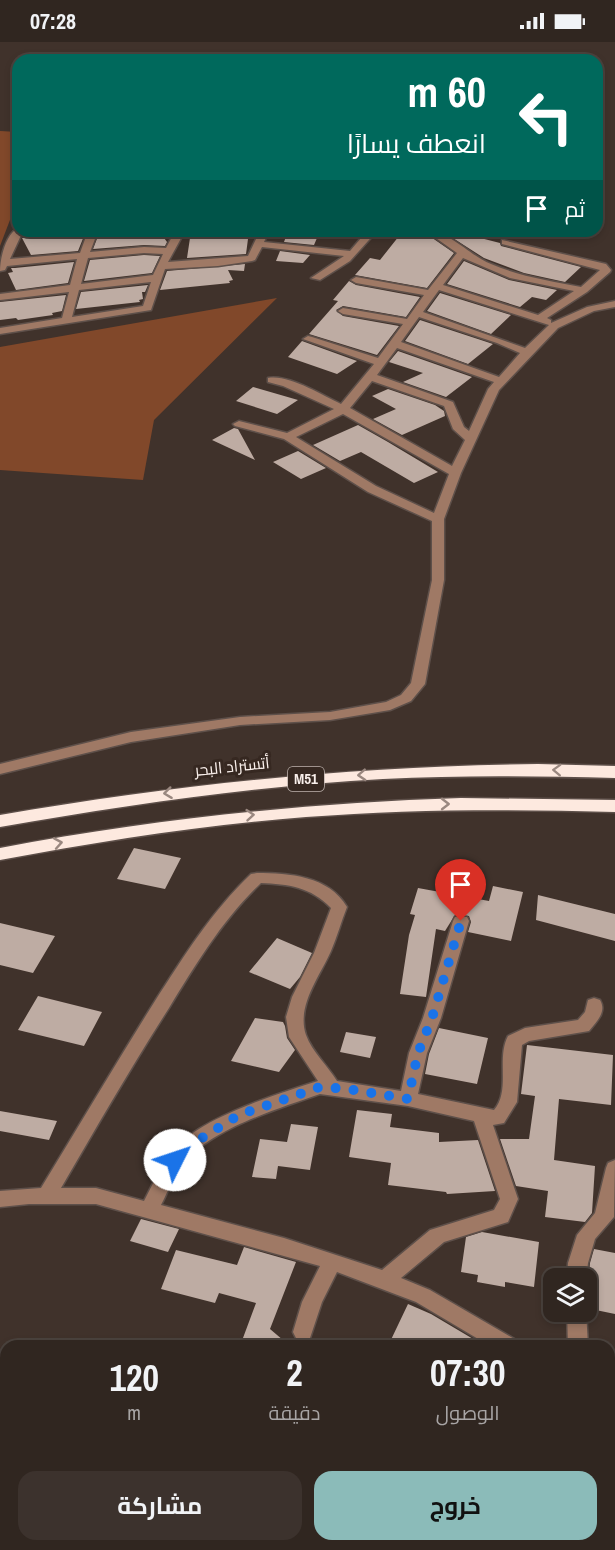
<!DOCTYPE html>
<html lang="ar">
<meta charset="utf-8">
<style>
body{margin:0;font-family:"Archivo Narrow",Cairo,sans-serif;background:#3c322d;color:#f1f3f6;direction:rtl;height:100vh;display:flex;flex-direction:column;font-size:22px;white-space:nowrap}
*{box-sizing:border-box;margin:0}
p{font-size:20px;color:#a8a5a5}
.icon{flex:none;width:33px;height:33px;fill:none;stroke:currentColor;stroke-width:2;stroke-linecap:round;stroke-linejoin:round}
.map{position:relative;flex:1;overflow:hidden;direction:ltr}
.panel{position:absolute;left:0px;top:1298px;width:615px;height:212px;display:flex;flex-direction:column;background:#302620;border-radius:18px 18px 0 0;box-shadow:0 3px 9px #0003,0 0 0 2px #4b433e;direction:rtl}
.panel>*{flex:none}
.banner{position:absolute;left:12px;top:12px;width:591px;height:183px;border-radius:18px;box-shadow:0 3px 9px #0003,0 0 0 2px #4b433e;direction:rtl;background:#00695c;color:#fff;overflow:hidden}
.controls{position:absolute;left:543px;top:1226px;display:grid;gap:12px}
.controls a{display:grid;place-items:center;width:54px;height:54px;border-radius:12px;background:#302620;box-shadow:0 3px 9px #0003,0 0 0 2px #4b433e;font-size:30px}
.pin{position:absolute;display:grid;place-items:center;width:51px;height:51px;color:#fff;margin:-62px -26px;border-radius:50% 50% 50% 0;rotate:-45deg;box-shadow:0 0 6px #0007}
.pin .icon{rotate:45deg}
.me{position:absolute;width:66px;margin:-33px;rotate:49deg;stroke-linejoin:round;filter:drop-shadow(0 0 4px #0008)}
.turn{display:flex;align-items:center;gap:21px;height:126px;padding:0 18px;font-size:27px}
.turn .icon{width:78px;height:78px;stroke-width:2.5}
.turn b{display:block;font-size:42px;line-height:51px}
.then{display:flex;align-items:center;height:57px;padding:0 18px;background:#0003;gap:12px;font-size:22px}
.eta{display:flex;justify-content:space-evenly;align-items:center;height:102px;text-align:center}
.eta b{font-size:36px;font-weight:700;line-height:42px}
.action{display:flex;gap:12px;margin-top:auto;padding:12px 18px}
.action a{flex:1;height:69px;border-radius:18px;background:#8bbbb9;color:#111;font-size:24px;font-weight:700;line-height:69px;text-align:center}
.action a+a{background:#3c322d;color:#f1f3f6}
.status{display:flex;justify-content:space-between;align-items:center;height:42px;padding:0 30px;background:#302620;direction:ltr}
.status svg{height:16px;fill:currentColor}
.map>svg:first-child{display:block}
</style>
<div class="status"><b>07:28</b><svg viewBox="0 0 49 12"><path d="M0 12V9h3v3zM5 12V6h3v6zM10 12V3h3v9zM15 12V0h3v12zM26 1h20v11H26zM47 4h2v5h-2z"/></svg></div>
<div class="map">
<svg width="615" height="1508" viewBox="0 0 615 1508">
<rect width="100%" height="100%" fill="#40322b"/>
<path fill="#81482a" d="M0,89L18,90V157L0,204Z
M277,256L154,378L143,438L0,428V305Z"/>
<path fill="#beaca3" d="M27,189H86L78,209L31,213L22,196L31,195Z
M100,189H159L167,200L165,204L144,203L93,207Z
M288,189H320L314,203L284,200Z
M403,189L428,193L454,211L427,246L355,233L370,216L380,218Z
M453,189L500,201L501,204L581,225L565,240L524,231L484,216L445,191Z
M194,193L248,197L246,212L187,216L190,196H193Z
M280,209L310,213L303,221L276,219Z
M144,213L160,214L152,231L84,239L90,218Z
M464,219L509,238L557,248L546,258L532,255L520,265L447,242Z
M74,220L68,241L16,248L8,231L13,230L11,226H15Z
M245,222L244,229L228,228L233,238L229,239L230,241L160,248L167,229Z
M349,239L356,243L420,255L406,275L343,264L336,268L343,274L399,284L377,313L309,292L338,259L333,258Z
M148,243L145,250H142L143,257L139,258L140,260L76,267L81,250Z
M440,251L511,273L491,292L427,269Z
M66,253L62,269L52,271L53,273L18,278L16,276L0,278V260Z
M420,278L493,302L468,322L405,299Z
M302,299L357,319L337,332L288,315Z
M398,309L472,335L446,355L403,340L423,331L389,320Z
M253,345L298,358L277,372L236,359Z
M388,347L435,363L444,369L445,374L402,393L373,377L396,367L372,354Z
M358,383L388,400L438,430L414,441L361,410L340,419L313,403Z
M234,386L238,387L255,418L212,398Z
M298,409L326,426L301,437L273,420Z
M134,806L181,816L165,847L117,837Z
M493,844L523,850L511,899L468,890L471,880L469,874L455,873L445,889L436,887L426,955L400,952L409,893L415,873L410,872L418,846L489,859Z
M538,853L615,872V899L536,878Z
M0,881L55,894L33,931L0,923Z
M277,896L312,911L300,935L290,947L249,930Z
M38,954L102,970L84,1004L18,988Z
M255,976L283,980L285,984L287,996L295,1008L279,1030L231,1019Z
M439,986L488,996L477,1042L425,1032L429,1012Z
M346,990L376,995L370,1016L340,1010Z
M527,1003L613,1013L611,1063L559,1057L554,1118L595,1124L592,1171L585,1180L545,1175L548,1149L516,1144L500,1097H529L535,1054L521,1052Z
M357,1068L392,1072L390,1085L439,1091V1100L478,1098L495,1149L447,1152L446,1150L388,1143L391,1121L349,1115Z
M0,1069L57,1079L49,1098L0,1089Z
M291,1082L318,1085L310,1128L278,1124L276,1137L252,1135L260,1097L287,1100Z
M141,1177L179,1187L168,1210L130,1199Z
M482,1190L539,1200L534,1245L505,1240V1245L477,1240L478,1233L461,1230L466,1195Z
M244,1205L296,1220L270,1287L290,1304H240L256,1261L219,1251L215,1261L161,1247L176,1208L237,1223Z
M594,1207L615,1211V1272L586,1266L590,1221Z
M408,1262L431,1272L485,1304H388Z"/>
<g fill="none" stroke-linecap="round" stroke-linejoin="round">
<defs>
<path id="minor" d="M18,186V189H23L10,217L80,211L88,189H98L90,210L144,205L166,206L175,189H185L168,220L248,214L257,195L204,192L199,189H269L264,200L350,209L367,189H377L350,219L320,238L311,236L344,214L262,205L255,218L252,219L218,224L165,227L151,268L0,292V286L62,276L69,250L0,258V252L70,243L77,217L7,224L5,228L0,229C0,216 6,192 18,186ZM144,211L163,212L153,233L81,242L88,216ZM151,240L143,264L72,275L79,248Z
M426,189C451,189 468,213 491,222C519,234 550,239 581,245L600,228L502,202V198L606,222L611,228L610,230L587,250L547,276L551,278V281L587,265L615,259V265L594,269L558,286L499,348L461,431L444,477V538L425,642L411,659L390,668L330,678L240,683L131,700L0,732V722L131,690L240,675L330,670L386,660L401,653L411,641L432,538V479L368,450L284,397L235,384L233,382L239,379L287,391L334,367L283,344L268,340V336C288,332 322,353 341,362L374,322L303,297L308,294L312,295L378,316L403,282L343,272L338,269L343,266L407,277L424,253L356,241L351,238L356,235L428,248L457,211ZM463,216L510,236L574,249L538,273L443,243ZM439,248L549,283L525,306L423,270ZM419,275L497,301L520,311L499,335L401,300ZM397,306L494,340L488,347L469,389L464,385L453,360L377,333ZM372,339L444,364L453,387L465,398L452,424L350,366ZM343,372L449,432L434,471L376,444L296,395Z
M257,831C289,831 329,834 347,865C341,880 337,895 331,909C320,934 296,964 306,993C312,1010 328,1024 337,1039L401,1049L409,1011L423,976L453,879L455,875H467L469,879L441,976L427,1011L418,1052L494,1068C511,1048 496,1017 508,994L525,986L578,978L585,970L588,958L594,956L600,958C607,970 597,979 589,989L529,999L522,1003L517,1060L504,1081L493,1083L518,1157L508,1180L444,1200L401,1236L430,1248L516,1298L519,1304H490L416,1260L337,1230L322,1260L310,1296L303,1299L296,1296L293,1290L302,1260L320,1224L96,1162H29L0,1165V1149L41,1146C79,1084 116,1021 155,959C184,914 212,869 251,832ZM261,841C288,842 311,845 331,866L314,911L292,955L286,975L289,995L318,1039C277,1052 192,1078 168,1114C159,1128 152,1144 144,1159L96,1146H61C96,1086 131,1025 169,966C196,922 223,877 261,841ZM320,1052L408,1064L474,1079L500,1157L494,1168L430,1188L382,1228L284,1196L161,1163C168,1150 173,1134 182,1123C211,1086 278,1067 320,1052Z
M615,1118L614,1175L595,1197L588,1221L586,1237L567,1236L568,1221L577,1193L595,1171L606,1126L608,1121Z
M586,1268L588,1304H568L567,1269Z
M609,1335L615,1336V1354L609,1353Z
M609,1357L615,1359V1399L609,1396Z"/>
<path id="highway" d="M538,722L615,724V736C538,734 460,733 383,737C254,744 127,763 0,785V773C180,742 355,724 538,722Z
M461,756L615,758V770C512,767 409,767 306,775C203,783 101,799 0,818V806C153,777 305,761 461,756Z"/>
</defs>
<use href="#minor" stroke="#5e504a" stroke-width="3"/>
<use href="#highway" stroke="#5e504a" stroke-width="3"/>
<use href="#minor" fill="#9f7965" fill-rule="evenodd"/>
<use href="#highway" fill="#fde9df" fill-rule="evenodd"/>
</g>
<defs><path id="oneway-chevron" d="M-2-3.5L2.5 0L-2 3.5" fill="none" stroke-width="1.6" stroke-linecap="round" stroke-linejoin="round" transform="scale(1.5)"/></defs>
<g stroke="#9a8880">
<use href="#oneway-chevron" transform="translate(557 728) rotate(-178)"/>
<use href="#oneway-chevron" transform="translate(362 733) rotate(177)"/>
<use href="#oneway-chevron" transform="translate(168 751) rotate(173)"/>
<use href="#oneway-chevron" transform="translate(445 762)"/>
<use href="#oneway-chevron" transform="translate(250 773) rotate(-5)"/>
<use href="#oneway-chevron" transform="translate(58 801) rotate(-10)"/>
</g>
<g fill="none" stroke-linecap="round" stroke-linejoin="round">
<path stroke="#1a73e8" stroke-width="10" stroke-dasharray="0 18" d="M175,1118L189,1104L239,1073L320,1045L348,1047L408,1057L418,1011L432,976L461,879"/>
</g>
<g text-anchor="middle" stroke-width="6" stroke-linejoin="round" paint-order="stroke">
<rect fill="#362821" stroke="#beb3ae" stroke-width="1.5" x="288" y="725" width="36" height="24" rx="4.5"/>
<g font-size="15" font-weight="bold" fill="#f9efeb">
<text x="306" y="742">M51</text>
</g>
<g font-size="16" fill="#f9efeb" stroke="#362821">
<text transform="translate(232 724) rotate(-6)" y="6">أتستراد البحر</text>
</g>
</g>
</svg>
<div class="controls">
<a><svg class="icon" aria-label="layers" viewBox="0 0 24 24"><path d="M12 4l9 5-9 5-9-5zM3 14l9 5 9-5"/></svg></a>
</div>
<div class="pin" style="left:461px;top:879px;background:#d93025"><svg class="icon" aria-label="arrive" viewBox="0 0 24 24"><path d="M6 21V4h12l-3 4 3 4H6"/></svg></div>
<svg class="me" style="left:175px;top:1118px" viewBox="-20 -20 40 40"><circle r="19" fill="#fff"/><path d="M0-13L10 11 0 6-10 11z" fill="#1a73e8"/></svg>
<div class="banner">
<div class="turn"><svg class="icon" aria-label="left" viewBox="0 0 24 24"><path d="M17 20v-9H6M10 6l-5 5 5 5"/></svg><div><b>60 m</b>انعطف يسارًا</div></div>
<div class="then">ثم<svg class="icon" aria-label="arrive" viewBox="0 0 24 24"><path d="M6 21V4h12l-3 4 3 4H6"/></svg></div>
</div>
<section class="panel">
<div class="eta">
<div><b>07:30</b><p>الوصول</p></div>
<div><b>2</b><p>دقيقة</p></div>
<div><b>120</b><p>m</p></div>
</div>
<div class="action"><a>خروج</a><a>مشاركة</a></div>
</section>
</div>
